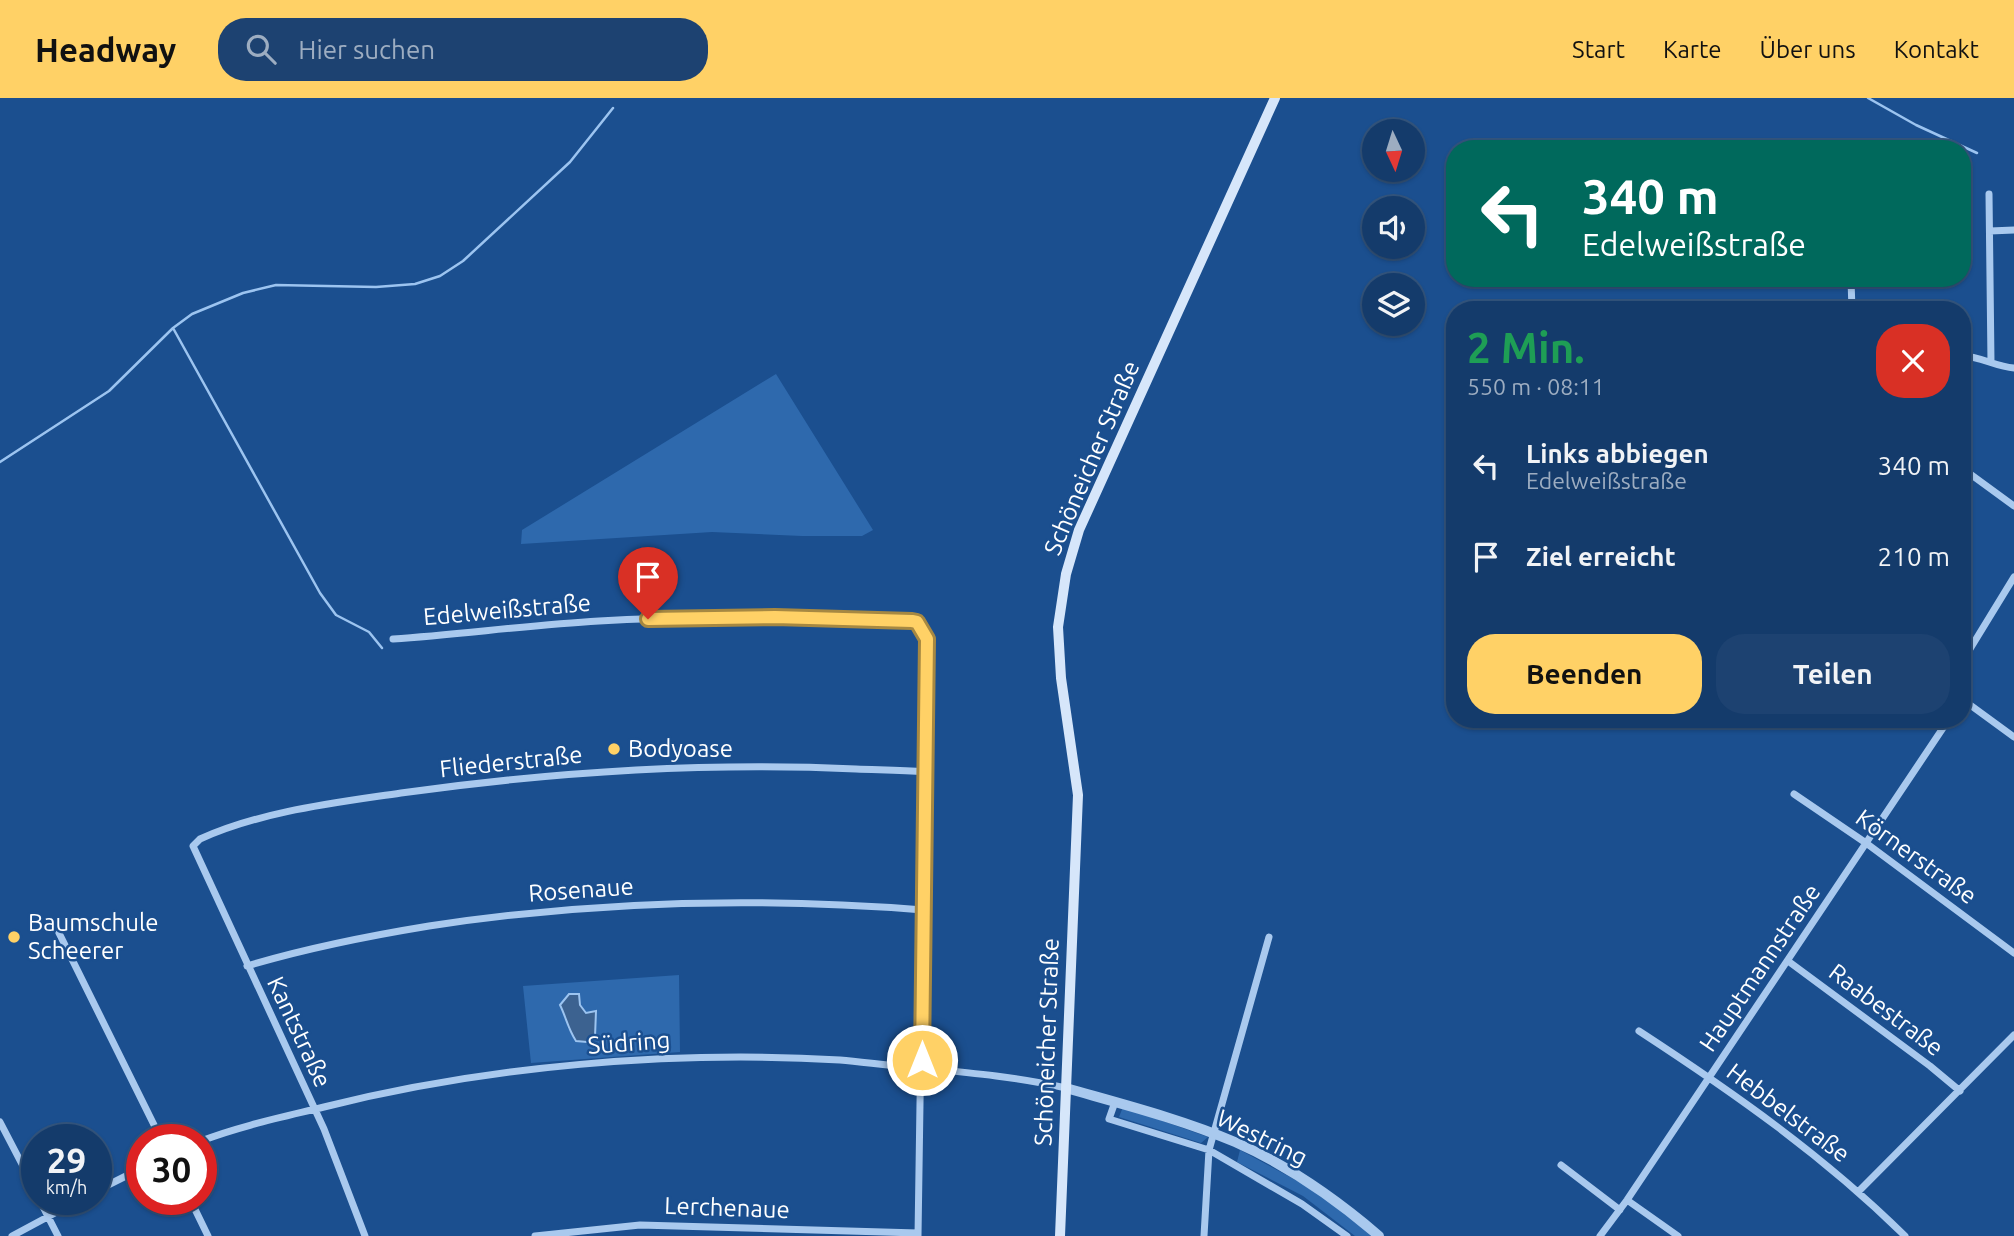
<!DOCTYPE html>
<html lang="de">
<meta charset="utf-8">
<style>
body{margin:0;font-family:Ubuntu,sans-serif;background:#1d4271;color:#f1f3f6;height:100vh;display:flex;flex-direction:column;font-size:26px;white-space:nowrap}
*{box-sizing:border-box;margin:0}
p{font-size:23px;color:#9dadc1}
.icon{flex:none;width:38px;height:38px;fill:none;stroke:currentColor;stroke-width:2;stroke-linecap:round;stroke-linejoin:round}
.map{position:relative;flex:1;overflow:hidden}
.sheet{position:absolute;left:1446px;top:203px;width:525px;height:427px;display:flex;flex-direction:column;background:#143b6b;border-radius:28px;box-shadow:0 2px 5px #0004,0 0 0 2px #33557e}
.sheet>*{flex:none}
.banner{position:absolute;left:1446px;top:42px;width:525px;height:147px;border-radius:28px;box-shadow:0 2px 5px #0004,0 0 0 2px #33557e;background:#00695c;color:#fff;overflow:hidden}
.needle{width:46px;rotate:176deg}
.fabs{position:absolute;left:1362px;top:21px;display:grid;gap:14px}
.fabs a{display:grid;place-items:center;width:63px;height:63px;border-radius:50%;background:#143b6b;box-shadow:0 2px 5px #0004,0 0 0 2px #33557e;font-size:35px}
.speed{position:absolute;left:21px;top:1026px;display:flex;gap:14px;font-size:35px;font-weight:700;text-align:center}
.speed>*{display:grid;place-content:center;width:91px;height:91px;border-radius:50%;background:#143b6b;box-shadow:0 2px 5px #0004,0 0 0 2px #33557e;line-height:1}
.speed small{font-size:18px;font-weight:400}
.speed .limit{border:10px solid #d22;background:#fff;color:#111}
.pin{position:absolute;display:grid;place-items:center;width:60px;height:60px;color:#fff;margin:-72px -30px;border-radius:50% 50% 50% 0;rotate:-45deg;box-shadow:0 0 7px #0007}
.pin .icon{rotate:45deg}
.me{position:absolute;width:77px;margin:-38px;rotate:0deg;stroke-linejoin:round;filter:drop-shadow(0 0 5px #0008)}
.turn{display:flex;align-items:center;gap:24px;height:147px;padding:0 21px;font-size:32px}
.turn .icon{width:91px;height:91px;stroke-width:2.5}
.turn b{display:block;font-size:49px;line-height:60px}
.round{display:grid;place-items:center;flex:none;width:74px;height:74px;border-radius:28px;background:#1d4271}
.headline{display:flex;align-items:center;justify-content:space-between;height:119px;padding:0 21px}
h1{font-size:42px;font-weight:700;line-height:52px;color:#1e9e55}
.action{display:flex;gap:14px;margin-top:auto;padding:14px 21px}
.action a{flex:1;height:80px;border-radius:28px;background:#ffd166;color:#111;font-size:28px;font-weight:700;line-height:80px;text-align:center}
.action a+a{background:#1d4271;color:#f1f3f6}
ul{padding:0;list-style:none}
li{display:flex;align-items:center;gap:21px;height:91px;padding:0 21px}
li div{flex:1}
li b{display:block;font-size:26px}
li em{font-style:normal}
header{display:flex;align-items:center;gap:42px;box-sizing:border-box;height:98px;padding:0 35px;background:#ffd166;color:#111}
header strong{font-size:33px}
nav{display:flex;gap:38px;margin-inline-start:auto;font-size:24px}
.search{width:490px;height:63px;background:#1d4271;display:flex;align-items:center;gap:18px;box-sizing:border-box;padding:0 24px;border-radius:28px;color:#9dadc1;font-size:26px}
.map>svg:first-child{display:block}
</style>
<header>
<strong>Headway</strong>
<div class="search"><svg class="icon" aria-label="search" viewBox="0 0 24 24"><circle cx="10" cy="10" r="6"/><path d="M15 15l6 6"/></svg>Hier suchen</div>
<nav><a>Start</a><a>Karte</a><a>Über uns</a><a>Kontakt</a></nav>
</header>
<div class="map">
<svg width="2014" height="1138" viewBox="0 0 2014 1138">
<rect width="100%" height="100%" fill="#1b4f8f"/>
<path fill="#2e69ad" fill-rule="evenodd" d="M776,276L873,432L862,438H802L712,434L521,446L522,432Z
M679,877L680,954L531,965L523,888ZM580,907L586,915L596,913L568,931L566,920Z
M1123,1009L1208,1039L1201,1045L1119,1019Z
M1240,1052L1318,1094L1373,1138H1355L1303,1098L1237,1064Z"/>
<path fill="#3c6290" stroke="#9cc4f0" stroke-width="2" d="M569,896H579L580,907L586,915L596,913L595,939L587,944L576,943C568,931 566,919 560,907Z"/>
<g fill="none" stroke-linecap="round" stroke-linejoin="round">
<path stroke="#9cc4f0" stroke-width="2.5" d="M1868,0L1916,27L1977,55
M173,230L320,495L336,517L369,534L382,550
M0,364L109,293L173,230L192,216L243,195L276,187L376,189L415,186L440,178L463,163L570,64L613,10"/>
<path stroke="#a9c9ee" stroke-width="7" d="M1989,96L1991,264
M1990,133L2014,132
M1851,182L1852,212
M1962,258C1980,258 1996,269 2014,270
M1962,370L2014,408
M393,541C462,536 531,527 599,523C704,516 808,521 913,523L919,527L927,541L918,1138
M1962,564L2014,479
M1962,601L2014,639
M1794,696L1866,745L2014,855
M59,835L161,1041
M1788,863L1930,968L1960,993
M247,868C307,850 368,838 429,828C592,803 758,799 923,812
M1639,933C1734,995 1824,1058 1905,1138
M1115,1004L1109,1021L1209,1052L1302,1106L1347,1138
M0,1024L37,1095
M201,1043C240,1028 283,1019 324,1009C487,968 672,952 840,962C862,964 885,967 908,969C961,974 1014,978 1066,990
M1561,1067L1620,1112
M96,1093L142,1070
M1858,1094L2014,937
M39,1101L58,1138
M190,1101L208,1138
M1627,1102L1678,1138
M12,1138L81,1101
M365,1138L324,1031L193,748L200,741C262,713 334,705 401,695C552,674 704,664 856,671C879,672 902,672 925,674
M535,1138L640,1127L918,1135
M1204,1138L1209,1052L1269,839
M1600,1138L1627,1102L1949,621"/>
<path stroke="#a9c9ee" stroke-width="10" d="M1066,990C1122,1006 1181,1021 1235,1044C1287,1067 1336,1101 1379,1138"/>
<path stroke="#d6e6fa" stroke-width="10" d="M1060,1138L1078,697L1061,580L1058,529L1066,476L1079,432L1275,0"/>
</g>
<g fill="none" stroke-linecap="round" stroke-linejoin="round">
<defs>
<path id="route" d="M648,521L775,519L912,523L917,524L927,541L922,962"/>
</defs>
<use href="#route" stroke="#a68842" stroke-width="18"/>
<use href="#route" stroke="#ffd166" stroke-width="12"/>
</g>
<g fill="#ffd166" stroke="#1b4f8f" stroke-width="2.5">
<circle cx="614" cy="651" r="7"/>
<circle cx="14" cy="839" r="7"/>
</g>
<g text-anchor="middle" stroke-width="5" stroke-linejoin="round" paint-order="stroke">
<g font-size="24" fill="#fff" stroke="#1b4f8f">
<text transform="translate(1092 360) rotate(-67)" y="8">Schöneicher Straße</text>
<text transform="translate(507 512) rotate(-5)" y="8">Edelweißstraße</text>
<text transform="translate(511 664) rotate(-6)" y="8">Fliederstraße</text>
<text transform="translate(1916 759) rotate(36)" y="8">Körnerstraße</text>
<text transform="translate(581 792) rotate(-4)" y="8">Rosenaue</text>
<text transform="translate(1760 870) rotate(-56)" y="8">Hauptmannstraße</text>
<text transform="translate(1886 912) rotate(37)" y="8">Raabestraße</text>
<text transform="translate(299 934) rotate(65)" y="8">Kantstraße</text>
<text transform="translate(1047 944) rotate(-88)" y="8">Schöneicher Straße</text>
<text transform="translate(629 945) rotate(-4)" y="8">Südring</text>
<text transform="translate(1788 1015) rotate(37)" y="8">Hebbelstraße</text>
<text transform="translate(1262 1040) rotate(26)" y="8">Westring</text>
<text transform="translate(727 1110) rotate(2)" y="8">Lerchenaue</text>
</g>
<g font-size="24" fill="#fff" stroke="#1b4f8f" text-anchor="start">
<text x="628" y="659">Bodyoase</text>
<text x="28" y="833">Baumschule<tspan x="28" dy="28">Scheerer</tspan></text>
</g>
</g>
</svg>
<div class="fabs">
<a><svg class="needle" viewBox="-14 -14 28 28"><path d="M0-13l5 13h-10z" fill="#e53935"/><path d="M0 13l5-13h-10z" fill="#9dadc1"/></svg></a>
<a><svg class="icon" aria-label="sound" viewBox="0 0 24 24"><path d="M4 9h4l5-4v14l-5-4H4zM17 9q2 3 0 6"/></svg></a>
<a><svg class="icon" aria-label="layers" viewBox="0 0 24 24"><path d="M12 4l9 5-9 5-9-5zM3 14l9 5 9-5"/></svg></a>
</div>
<div class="speed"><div>29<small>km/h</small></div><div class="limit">30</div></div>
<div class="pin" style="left:648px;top:521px;background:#d93025"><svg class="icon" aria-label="arrive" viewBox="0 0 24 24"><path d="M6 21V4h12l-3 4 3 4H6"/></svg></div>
<svg class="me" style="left:922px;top:962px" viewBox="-20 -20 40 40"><circle r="17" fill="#ffd166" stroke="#fff" stroke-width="3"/><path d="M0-11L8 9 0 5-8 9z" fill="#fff"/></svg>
<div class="banner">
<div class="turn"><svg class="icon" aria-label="left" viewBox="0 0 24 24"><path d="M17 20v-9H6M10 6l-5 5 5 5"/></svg><div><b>340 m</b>Edelweißstraße</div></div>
</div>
<section class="sheet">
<div class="headline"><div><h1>2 Min.</h1><p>550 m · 08:11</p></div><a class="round" style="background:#d93025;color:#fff"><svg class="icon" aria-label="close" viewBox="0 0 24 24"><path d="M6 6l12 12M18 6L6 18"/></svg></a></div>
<ul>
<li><svg class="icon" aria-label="left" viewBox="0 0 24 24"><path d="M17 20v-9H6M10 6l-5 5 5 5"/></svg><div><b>Links abbiegen</b><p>Edelweißstraße</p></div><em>340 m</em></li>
<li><svg class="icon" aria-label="arrive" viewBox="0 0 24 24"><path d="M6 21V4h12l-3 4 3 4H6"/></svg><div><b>Ziel erreicht</b></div><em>210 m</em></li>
</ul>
<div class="action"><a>Beenden</a><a>Teilen</a></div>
</section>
</div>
